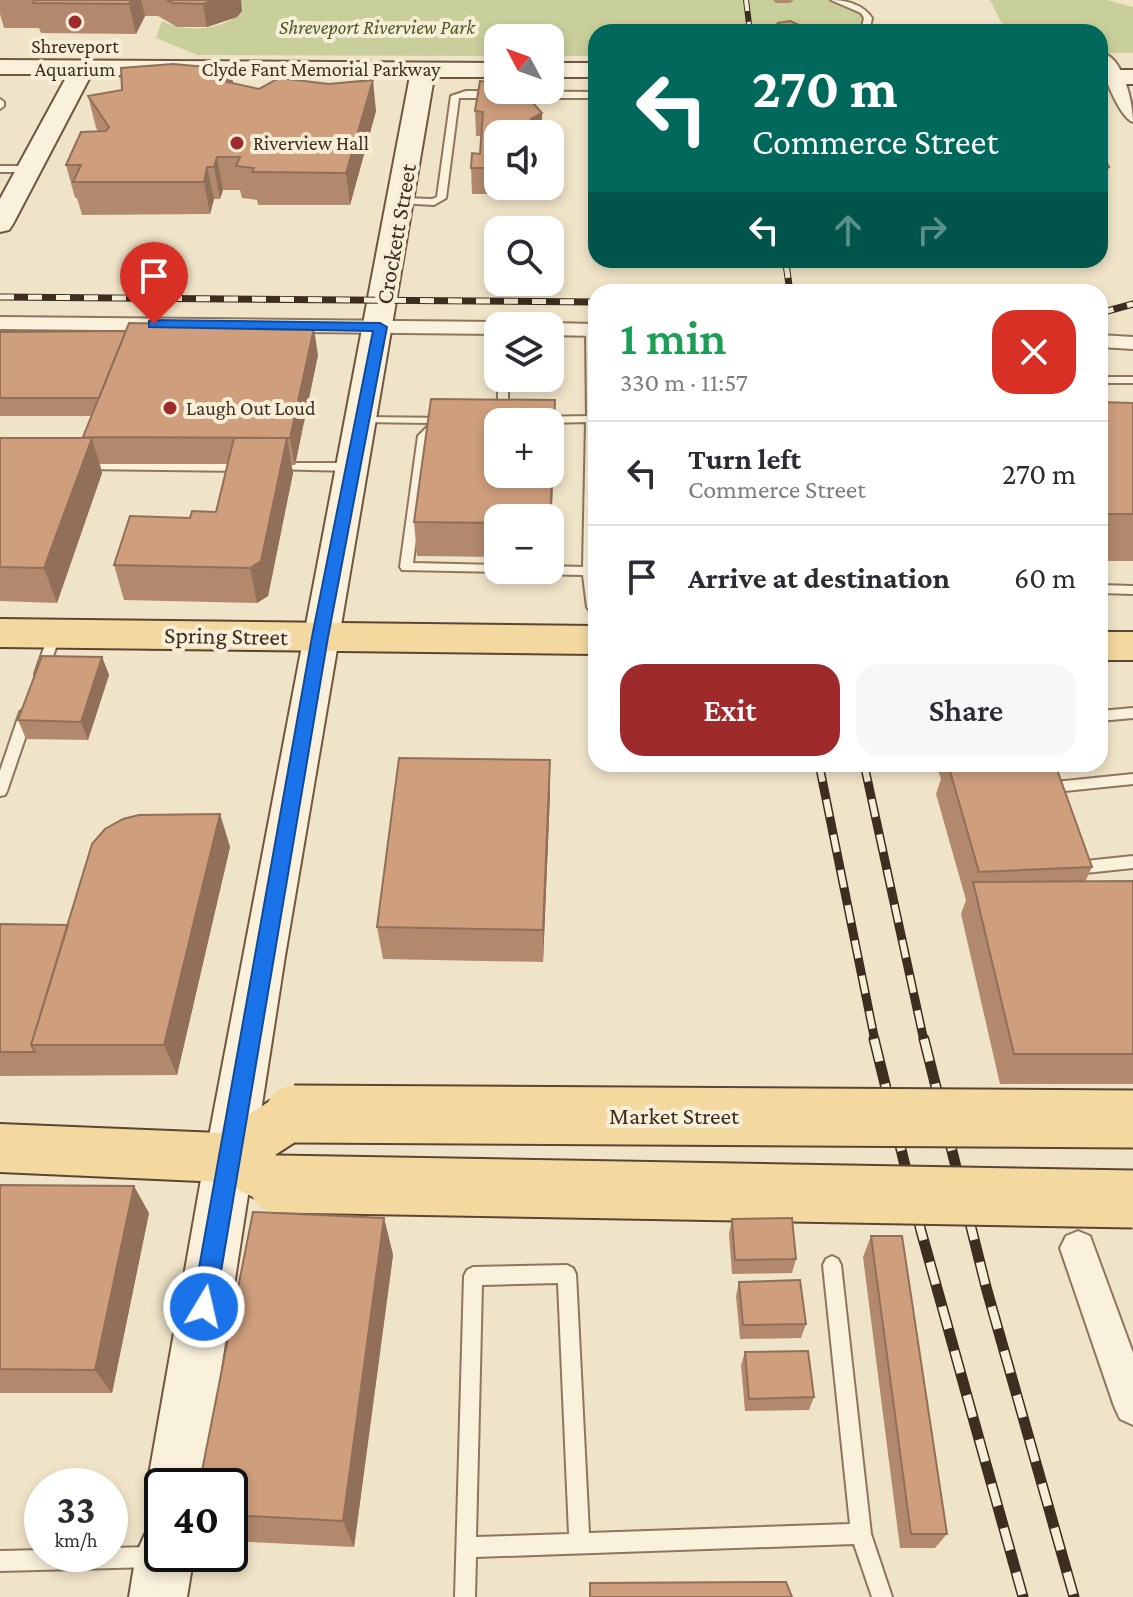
<!DOCTYPE html>
<meta charset="utf-8">
<style>
body{margin:0;font-family:"Crimson Pro",serif;background:#f7f7f7;color:#2b2b33;height:100vh;display:flex;flex-direction:column;font-size:30px;white-space:nowrap}
*{box-sizing:border-box;margin:0}
p{font-size:26px;color:#7c7c81}
.icon{flex:none;width:44px;height:44px;fill:none;stroke:currentColor;stroke-width:2;stroke-linecap:round;stroke-linejoin:round}
.map{position:relative;flex:1;overflow:hidden}
.panel{position:absolute;left:588px;top:284px;width:520px;height:488px;display:flex;flex-direction:column;background:#fff;border-radius:24px;box-shadow:0 4px 12px #0003}
.panel>*{flex:none}
.hud{position:absolute;left:588px;top:24px;width:520px;height:244px;border-radius:24px;box-shadow:0 4px 12px #0003;background:#00695c;color:#fff;overflow:hidden}
.needle{width:52px;rotate:311deg}
.buttons{position:absolute;left:484px;top:24px;display:grid;gap:16px}
.buttons a{display:grid;place-items:center;width:80px;height:80px;border-radius:16px;background:#fff;box-shadow:0 4px 12px #0003;font-size:40px}
.speed{position:absolute;left:24px;top:1468px;display:flex;gap:16px;font-size:40px;font-weight:700;text-align:center}
.speed>*{display:grid;place-content:center;width:104px;height:104px;border-radius:50%;background:#fff;box-shadow:0 4px 12px #0003;line-height:1}
.speed small{font-size:20px;font-weight:400}
.speed .limit{border:4px solid #111;border-radius:12px;background:#fff;color:#111}
.pin{position:absolute;display:grid;place-items:center;width:68px;height:68px;color:#fff;margin:-82px -34px;border-radius:50% 50% 50% 0;rotate:-45deg;box-shadow:0 0 8px #0007}
.pin .icon{rotate:45deg}
.me{position:absolute;width:88px;margin:-44px;rotate:9deg;stroke-linejoin:round;filter:drop-shadow(0 0 6px #0008)}
.turn{display:flex;align-items:center;gap:28px;height:168px;padding:0 32px;font-size:36px}
.turn .icon{width:104px;height:104px;stroke-width:2.5}
.turn b{display:block;font-size:56px;line-height:68px}
.lanes{display:flex;align-items:center;height:76px;padding:0 32px;background:#0003;justify-content:center;gap:40px;direction:ltr}
.lanes .off{opacity:.35}
.round{display:grid;place-items:center;flex:none;width:84px;height:84px;border-radius:24px;background:#f7f7f7}
.overview{display:flex;align-items:center;justify-content:space-between;height:136px;padding:0 32px}
h1{font-size:48px;font-weight:600;line-height:60px;color:#1e9e55}
.cta{display:flex;gap:16px;margin-top:auto;padding:16px 32px}
.cta a{flex:1;height:92px;border-radius:24px;background:#9e2a2b;color:#fff;font-size:32px;font-weight:600;line-height:92px;text-align:center}
.cta a+a{background:#f7f7f7;color:#2b2b33}
ul{padding:0;list-style:none}
li{display:flex;align-items:center;gap:24px;height:104px;padding:0 32px;border-top:2px solid #e1e1e2}
li div{flex:1}
li b{display:block;font-size:30px}
li em{font-style:normal}
.map>svg:first-child{display:block}
</style>
<div class="map">
<svg width="1133" height="1597" viewBox="0 0 1133 1597">
<rect width="100%" height="100%" fill="#f0e4c8"/>
<path fill="#c9cf9b" d="M239,0H835L864,11L865,32H596V56H550V38H498V56L197,55L156,38L162,21C185,33 224,31 242,11L243,5Z
M990,0H1107L1133,7V53H1100V32H1006Z"/>
<g fill="none" stroke-linecap="round" stroke-linejoin="round">
<defs>
<path id="lane" d="M831,0C846,0 864,5 872,18L869,32H861L864,18L861,13Z
M466,91L596,92V98H459L446,198L434,205L398,203L396,201L401,198L432,199L437,197L451,96Z
M0,99L4,102V106L0,109Z
M0,166H29L33,169L29,172H0Z
M591,327L596,330V611L589,610L587,607L583,575L534,574L528,570H550V566L583,567L586,422L550,423L533,420L538,417L587,416L586,330Z
M1100,377H1133V383H1100Z
M502,378L508,381V415L503,418L498,415V381Z
M362,417L449,418V422L443,423L429,437L413,563L498,565V570H503L502,572L402,570L400,567L418,436L431,423L358,422L357,420Z
M84,463H244L250,467L244,471L80,469V465Z
M272,463H352L358,467L352,471L268,469V465Z
M1100,585L1133,586V594L1100,593Z
M55,629L61,633L47,674L46,677H36L35,674L49,633Z
M27,707L34,712L7,791L5,795L0,796V771L20,712Z
M1133,708V718L1100,721V711Z
M1133,774V784L1055,792L1048,787L1055,782Z
M1133,856V868L1076,874L1071,872L1069,868L1071,864L1076,862Z
M832,1256L838,1259L841,1265L871,1534L892,1597H872L854,1544L476,1557L475,1597H455L464,1276L467,1270L473,1267L567,1265L573,1268L576,1274L589,1533L850,1524L823,1265L826,1259ZM558,1283L569,1534L476,1537L482,1285Z
M152,1547L159,1550L162,1557L159,1564L152,1567L0,1571V1551L42,1550V1554H110V1548Z"/>
<path id="street" d="M1105,54C1124,61 1133,104 1133,122C1120,118 1100,70 1100,55Z
M0,317L498,322L507,326H498V334L0,329Z
M550,323L596,324V336L550,335V326H542Z
M1100,335L1133,337V349L1100,347Z
M1078,1231L1090,1236L1133,1353V1425L1120,1419L1114,1406L1060,1248L1066,1236Z"/>
<path id="secondary" d="M0,60L498,63V77H434L285,956L203,1486H162V1509L155,1506L147,1486L203,1168L410,76L91,75L13,224L9,230L0,232V199L68,74H0Z
M550,63H596V77H550Z
M1100,70H1133V84H1100Z
M162,1527V1554H194L187,1597H129L136,1554L145,1534Z"/>
<path id="primary" d="M0,619L596,626V654L0,647Z
M1100,632H1133V660H1100Z
M294,1090L312,1097L320,1114L312,1131L275,1155L297,1166L305,1184L297,1202L278,1209L222,1182L0,1172V1124L220,1133L276,1097Z"/>
</defs>
<use href="#lane" stroke="#8d765c" stroke-width="4"/>
<use href="#street" stroke="#8d765c" stroke-width="4"/>
<use href="#secondary" stroke="#6f573f" stroke-width="4"/>
<use href="#primary" stroke="#5b4430" stroke-width="4"/>
<use href="#lane" fill="#faf1dc" fill-rule="evenodd"/>
<use href="#street" fill="#faf1dc" fill-rule="evenodd"/>
<use href="#secondary" fill="#faf1dc" fill-rule="evenodd"/>
<use href="#primary" fill="#f3d9a0" fill-rule="evenodd"/>
<defs>
<path id="rail-far3" d="M746,0L750,32
M785,260L786,266"/>
<path id="rail-far2" d="M786,264L790,292
M0,297L596,302
M1100,313L1133,304"/>
<path id="rail-far1" d="M819,764L875,1041
M864,764L924,1041"/>
<path id="rail" d="M874,1039L921,1231L1023,1597
M924,1039L986,1287L1074,1597"/>
</defs>
<use href="#rail-far3" stroke="#3d2e20" stroke-width="6"/>
<use href="#rail-far2" stroke="#3d2e20" stroke-width="7"/>
<use href="#rail-far1" stroke="#3d2e20" stroke-width="9"/>
<use href="#rail" stroke="#3d2e20" stroke-width="11"/>
<use href="#rail-far3" stroke="#f7eed8" stroke-width="4" stroke-dasharray="11" stroke-linecap="butt"/>
<use href="#rail-far2" stroke="#f7eed8" stroke-width="5" stroke-dasharray="14" stroke-linecap="butt"/>
<use href="#rail-far1" stroke="#f7eed8" stroke-width="6" stroke-dasharray="18" stroke-linecap="butt"/>
<use href="#rail" stroke="#f7eed8" stroke-width="8" stroke-dasharray="23" stroke-linecap="butt"/>
<defs>
<path id="primary-bridge" d="M294,1114L1133,1119
M278,1184L1133,1199"/>
</defs>
<use href="#primary-bridge" stroke="#5b4430" stroke-width="61" stroke-linecap="butt"/>
<use href="#primary-bridge" stroke="#f3d9a0" stroke-width="57"/>
</g>
<path fill="#b2896c" d="M0,0H241L242,11L237,17L207,27H177L158,16H145L136,34L41,33L39,28H4L0,14Z
M773,0H794L790,3H776Z
M233,84L376,111L350,205H258L257,200L242,198L240,190H223L220,199H214L210,214L82,215L77,198H75L66,165L98,131L96,128L88,96Z
M475,111L542,113V134H498V186H512L511,194H472L471,168L480,154L481,136H476Z
M0,332L318,355L295,465H291L293,473L268,596L257,603L124,600L114,565L190,518L216,512L227,464H100L102,473L57,603L0,601V438H84L92,416H0Z
M1100,402L1133,403V561H1100Z
M555,435L550,553V518H498V557L417,556L414,522Z
M102,657L109,675L88,740L26,739L18,720Z
M936,764H1053L1092,867L1085,882L1133,881V1084H1000L961,914L966,900L936,794L941,779Z
M550,794L543,962L383,959L377,927Z
M220,814L230,847L177,1075L0,1076V924L68,925Z
M0,1185L149,1213L112,1393H0Z
M384,1218L393,1255L354,1547L230,1541V1486Z
M732,1219L796,1259L792,1273L732,1274L729,1234Z
M871,1236L947,1534L935,1548H900L863,1257Z
M739,1282L806,1324L801,1338L740,1339L736,1296Z
M745,1352L814,1397L809,1410L745,1411L741,1365Z"/>
<path fill="#916f58" d="M131,0H141L145,16L136,34L129,4Z
M214,0H241L242,11L237,17L207,27L203,4Z
M231,69L236,101L218,80Z
M373,80L376,111L350,205L346,173Z
M542,113V134H529L531,119Z
M217,157L223,190L220,199L214,167Z
M207,167L214,199L210,214L204,182Z
M1109,167L1101,193H1100V169Z
M314,328L318,355L295,465L290,438Z
M555,400V435L550,553V518Z
M92,438L102,473L57,603L44,568Z
M287,438L293,473L268,596L257,603L250,568Z
M102,657L109,675L88,740L81,722Z
M550,760V794L543,962V930Z
M220,814L230,847L177,1075L164,1045Z
M134,1186L149,1213L112,1393L95,1370Z
M384,1218L393,1255L354,1547L343,1521Z"/>
<path fill="#cf9f7d" stroke="#916f58" stroke-width="2" fill-rule="evenodd" d="M34,0H131L129,4L33,3Z
M167,0H214L203,4L173,3Z
M790,21L806,28L801,32H784L775,27L778,23Z
M173,64L231,69L218,80L259,89L279,78L329,84L373,80L346,173L252,172L254,168L236,166L240,157H217L214,167H207L204,182H73L81,165H66L81,132L106,131L109,127L88,96L122,90L121,68Z
M480,81L498,83V90L522,91L542,113L531,119L528,131H534V134H498V168H471L472,153L480,154L483,112L475,111Z
M1100,150L1109,167L1100,169Z
M129,323L306,326L314,328L290,438L83,437Z
M126,331L99,398H0V332Z
M431,399L555,400L550,518H498V523L414,522ZM498,422H550V474H498Z
M1100,402L1133,403V514H1100Z
M0,438H92L44,568L0,567Z
M234,438H287L261,561L250,568L114,565L130,516L190,518L192,511L216,512Z
M42,656L102,657L81,722L18,720Z
M399,758L550,760L543,930L377,927Z
M948,764H1032L1033,765L1055,764L1092,867L979,872Z
M220,814L164,1045H31L92,844L105,829L123,819L139,815Z
M1133,881V1054H1014L973,882Z
M0,924L68,925L31,1045L35,1052H0Z
M0,1185L134,1186L95,1370L0,1369Z
M253,1212L384,1218L343,1521L230,1515V1486H199Z
M792,1218L796,1259L735,1260L732,1219Z
M871,1236H902L947,1534H911Z
M800,1280L806,1324L743,1325L739,1282Z
M808,1351L814,1397L749,1399L745,1352Z
M786,1582L792,1597H590V1583Z"/>
<path fill="#1a73e8" stroke="#114b97" stroke-width="2" d="M154,320L380,323L387,327L328,637L215,1307L212,1315L204,1319L195,1315L192,1307L312,637L373,331L149,327V321Z"/>
<g fill="#9e2a2b" stroke="#f7eed8" stroke-width="3">
<circle cx="75" cy="22" r="8"/>
<circle cx="237" cy="143" r="8"/>
<circle cx="170" cy="408" r="8"/>
</g>
<g text-anchor="middle" stroke-width="8" stroke-linejoin="round" paint-order="stroke">
<g font-size="20" font-style="italic" fill="#4d5a26" stroke="#f7eed8">
<text x="377" y="34">Shreveport Riverview Park</text>
</g>
<g font-size="20" fill="#3d2e20" stroke="#f7eed8" text-anchor="start">
<text x="75" y="53" text-anchor="middle">Shreveport<tspan x="75" dy="23">Aquarium</tspan></text>
<text x="253" y="150">Riverview Hall</text>
<text x="186" y="415">Laugh Out Loud</text>
</g>
<g font-size="20" fill="#3d2e20" stroke="#f7eed8">
<text x="321" y="76">Clyde Fant Memorial Parkway</text>
</g>
<g font-size="24" fill="#3d2e20" stroke="#f7eed8">
<text transform="translate(396 234) rotate(-80)" y="8">Crockett Street</text>
<text transform="translate(226 636) rotate(1)" y="8">Spring Street</text>
<text x="674" y="1124">Market Street</text>
</g>
</g>
</svg>
<div class="buttons">
<a><svg class="needle" viewBox="-14 -14 28 28"><path d="M0-13l5 13h-10z" fill="#e53935"/><path d="M0 13l5-13h-10z" fill="#7c7c81"/></svg></a>
<a><svg class="icon" aria-label="sound" viewBox="0 0 24 24"><path d="M4 9h4l5-4v14l-5-4H4zM17 9q2 3 0 6"/></svg></a>
<a><svg class="icon" aria-label="search" viewBox="0 0 24 24"><circle cx="10" cy="10" r="6"/><path d="M15 15l6 6"/></svg></a>
<a><svg class="icon" aria-label="layers" viewBox="0 0 24 24"><path d="M12 4l9 5-9 5-9-5zM3 14l9 5 9-5"/></svg></a>
<a>+</a>
<a>−</a>
</div>
<div class="speed"><div>33<small>km/h</small></div><div class="limit">40</div></div>
<div class="pin" style="left:154px;top:324px;background:#d93025"><svg class="icon" aria-label="arrive" viewBox="0 0 24 24"><path d="M6 21V4h12l-3 4 3 4H6"/></svg></div>
<svg class="me" style="left:204px;top:1307px" viewBox="-20 -20 40 40"><circle r="17" fill="#1a73e8" stroke="#fff" stroke-width="3"/><path d="M0-11L8 9 0 5-8 9z" fill="#fff"/></svg>
<div class="hud">
<div class="turn"><svg class="icon" aria-label="left" viewBox="0 0 24 24"><path d="M17 20v-9H6M10 6l-5 5 5 5"/></svg><div><b>270 m</b>Commerce Street</div></div>
<div class="lanes"><svg class="icon" aria-label="left" viewBox="0 0 24 24"><path d="M17 20v-9H6M10 6l-5 5 5 5"/></svg><svg class="icon off" aria-label="ahead" viewBox="0 0 24 24"><path d="M12 20V5M6 11l6-6 6 6"/></svg><svg class="icon off" aria-label="right" viewBox="0 0 24 24"><path d="M7 20v-9h11M14 6l5 5-5 5"/></svg></div>
</div>
<section class="panel">
<div class="overview"><div><h1>1 min</h1><p>330 m · 11:57</p></div><a class="round" style="background:#d93025;color:#fff"><svg class="icon" aria-label="close" viewBox="0 0 24 24"><path d="M6 6l12 12M18 6L6 18"/></svg></a></div>
<ul>
<li><svg class="icon" aria-label="left" viewBox="0 0 24 24"><path d="M17 20v-9H6M10 6l-5 5 5 5"/></svg><div><b>Turn left</b><p>Commerce Street</p></div><em>270 m</em></li>
<li><svg class="icon" aria-label="arrive" viewBox="0 0 24 24"><path d="M6 21V4h12l-3 4 3 4H6"/></svg><div><b>Arrive at destination</b></div><em>60 m</em></li>
</ul>
<div class="cta"><a>Exit</a><a>Share</a></div>
</section>
</div>
